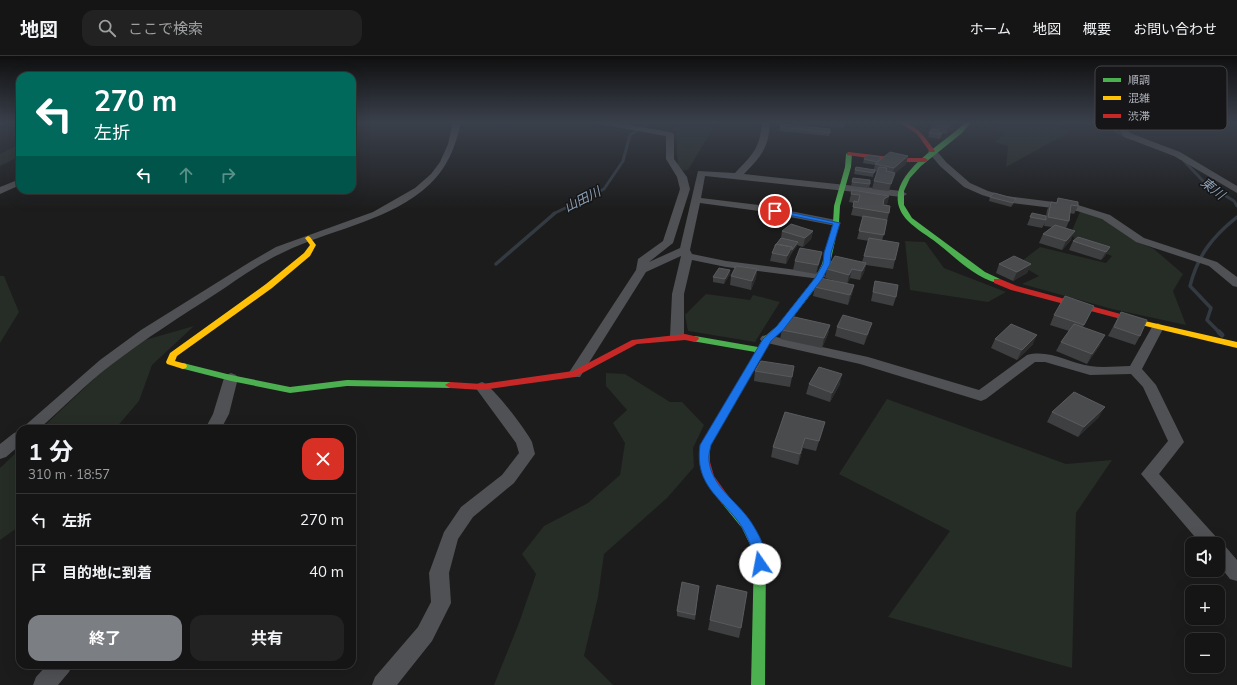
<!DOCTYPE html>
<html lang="ja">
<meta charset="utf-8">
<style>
body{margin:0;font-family:Mulish,"Noto Sans JP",sans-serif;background:#222;color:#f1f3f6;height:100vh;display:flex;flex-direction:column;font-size:15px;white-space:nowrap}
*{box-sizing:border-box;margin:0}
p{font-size:13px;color:#9d9fa0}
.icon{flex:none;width:22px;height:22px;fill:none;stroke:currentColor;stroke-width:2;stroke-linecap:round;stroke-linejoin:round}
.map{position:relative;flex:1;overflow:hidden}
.details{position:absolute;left:16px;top:369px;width:340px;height:244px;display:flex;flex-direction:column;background:#151515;border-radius:12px;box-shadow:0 4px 16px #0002,0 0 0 1px #343434}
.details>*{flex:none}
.guide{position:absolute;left:16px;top:16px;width:340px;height:122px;border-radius:12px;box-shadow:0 4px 16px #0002,0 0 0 1px #343434;background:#00695c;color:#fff;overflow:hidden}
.fabs{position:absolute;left:1185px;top:481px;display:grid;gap:8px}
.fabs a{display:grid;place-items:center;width:40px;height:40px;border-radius:8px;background:#151515;box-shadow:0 4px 16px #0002,0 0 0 1px #343434;font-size:20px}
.pin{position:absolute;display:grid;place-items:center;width:34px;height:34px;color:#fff;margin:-17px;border:2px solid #fff;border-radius:50%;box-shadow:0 1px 4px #0007}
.me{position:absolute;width:44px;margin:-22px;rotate:348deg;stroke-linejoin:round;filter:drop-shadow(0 0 3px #0008)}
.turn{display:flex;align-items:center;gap:14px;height:84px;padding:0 12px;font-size:18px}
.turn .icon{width:52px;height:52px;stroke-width:2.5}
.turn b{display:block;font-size:28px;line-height:34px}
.lanes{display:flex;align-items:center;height:38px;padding:0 12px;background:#0003;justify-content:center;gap:20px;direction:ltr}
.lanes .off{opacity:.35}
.round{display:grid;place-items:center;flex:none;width:42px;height:42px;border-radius:12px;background:#222}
.overview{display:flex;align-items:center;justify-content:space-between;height:68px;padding:0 12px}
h1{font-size:24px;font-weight:700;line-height:30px}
.primary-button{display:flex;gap:8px;margin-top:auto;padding:8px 12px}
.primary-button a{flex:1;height:46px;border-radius:12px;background:#7b7e83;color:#fff;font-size:16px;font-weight:700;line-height:46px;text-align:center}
.primary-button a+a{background:#222;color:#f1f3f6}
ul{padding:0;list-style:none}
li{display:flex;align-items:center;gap:12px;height:52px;padding:0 12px;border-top:1px solid #343434}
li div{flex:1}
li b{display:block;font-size:15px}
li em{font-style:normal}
header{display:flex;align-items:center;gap:24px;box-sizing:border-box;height:56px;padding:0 20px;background:#151515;border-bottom:1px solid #343434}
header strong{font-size:19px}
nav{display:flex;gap:22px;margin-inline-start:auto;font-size:14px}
.search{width:280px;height:36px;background:#222;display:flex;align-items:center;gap:10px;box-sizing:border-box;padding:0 14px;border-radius:12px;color:#9d9fa0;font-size:15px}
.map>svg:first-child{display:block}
</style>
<header>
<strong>地図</strong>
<div class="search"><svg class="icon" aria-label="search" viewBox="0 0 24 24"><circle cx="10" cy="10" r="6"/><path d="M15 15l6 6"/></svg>ここで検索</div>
<nav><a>ホーム</a><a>地図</a><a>概要</a><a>お問い合わせ</a></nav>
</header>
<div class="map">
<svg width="1237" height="629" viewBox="0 0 1237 629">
<rect width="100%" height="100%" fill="#1c1c1c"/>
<path fill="#262c26" d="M677,66H717L688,114L678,115L676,75H670Z
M1001,66H1085L1060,72L1070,76L1006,111L1008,90L994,86L1006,77L996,73Z
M20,88V100L0,110V98Z
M1080,156L1102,162L1133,184L1154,193L1183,218L1173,235L1186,269L1112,253L1022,228L1039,220L1018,208L1040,191L1106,207L1112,200L1078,188L1071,177Z
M905,185L925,186L944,212L1006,236L988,246L910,234Z
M0,220H4L19,256L0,287Z
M706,238L750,244L753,239L780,246L755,286L688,275L685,259Z
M194,270L152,309L139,345L115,373H41L131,288Z
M606,317L625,318L670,346H682L704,369L693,392L694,411L667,442L604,498L598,541L584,600L613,629H494L519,567L536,518L522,498L544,470L588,447L620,419L625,387L613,367L627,354L606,330Z
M887,343L1066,408L1112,404L1076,457L1072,612L888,561L950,475L839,418Z
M20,393V470L0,484V412Z"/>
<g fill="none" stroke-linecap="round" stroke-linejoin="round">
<path stroke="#333a41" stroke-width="3" d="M1109,66L1117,76L1127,81
M1184,105L1205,127L1234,145L1237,150
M553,158L604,133L623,105L630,79L651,66"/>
<path stroke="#333a41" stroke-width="3.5" d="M496,208L555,157
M1220,277L1207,264L1211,252L1190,230C1198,199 1212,181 1237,161"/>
<path stroke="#333a41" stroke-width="5" d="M1219,276L1222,279"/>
<path fill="#505154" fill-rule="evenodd" d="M0,66H10L0,70Z
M453,66H461C455,94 445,117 422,135C381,167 329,174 284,196C260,207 238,223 217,237C181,260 145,283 111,309C86,328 63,352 39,373H21L100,304L141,274L250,206L276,191L373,156L415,132L431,118L440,106L448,88Z
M595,66H613L670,76L674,78V103L687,121L690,133L673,187L649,206L680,192L698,115L735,117C752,99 760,93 762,66H770C769,92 761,100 744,118L902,135L907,138L902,141L705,120L701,142L759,149L836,164L841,167L836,170L759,155L700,147L690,194L692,198L726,205L820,217L826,220L820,223L726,211L692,204L684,238V281L682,284H672L670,281L672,238L681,200L646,216L580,321H570L568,318L636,214L638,203L663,185L680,133L677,121L666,103V80L599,68Z
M1114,66H1122L1130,77L1180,96L1237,130V137L1174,100L1124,81Z
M932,92L935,93L946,106L970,127L988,135L1006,140L1078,149L1110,159L1144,182L1217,206L1237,221V231L1233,230L1209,210L1136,186L1102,163L1077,155L1005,146L982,139L964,131L940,110L929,97L928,95Z
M20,123V129L0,138V131Z
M1158,267L1164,271L1142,313L1156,329L1184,386L1159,418L1218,483L1221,488L1225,490L1237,504V525L1230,523L1218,508V488H1201L1141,418L1168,385L1143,331L1131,318L1090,319L1045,306H1035L986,343L981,345L860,308L767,287L762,286L760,283L762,280L767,279L868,301L979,334L1027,299C1049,293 1069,307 1090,310C1103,312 1118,310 1130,310L1152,271Z
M231,317L236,319L238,322L229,358L221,373H205L213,358L224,322L226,319Z
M482,326C492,329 527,375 532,386C533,390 534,394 535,398L514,427L473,461L458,483L449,517L451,547L432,585L397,629H372L375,621L418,571L431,546L429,517L444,476L461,451L502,419L519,397L516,387L475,331L477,328Z
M20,375V389L6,401L0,403V388L14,377Z
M47,609H72L69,616L58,629H33L36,621Z"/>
<path fill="#4caf50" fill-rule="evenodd" d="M966,66H971L962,77L921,110L910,122L904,135V149L912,162L985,216L1000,223V227H997C974,221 955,201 937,187C928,180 916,173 908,165C871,126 943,89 966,66Z
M849,96L852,98L851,111L840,150L839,167L830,208L821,225L783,274L770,284L758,306H752L751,304L755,296L692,285L691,283L695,280L758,291L764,281L777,270L815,222L822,208L833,167L834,150L845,111L846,98Z
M183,307L231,319L290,331L347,324L450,326L455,329L450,332L347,330L290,337L231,325L180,312L179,310L180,308Z
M726,441L730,442L750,466L766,497L765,629H751L754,497L742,472L720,445L722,442Z"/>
<path fill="#ffc107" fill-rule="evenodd" d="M308,180L310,181L316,189L310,200L272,232L177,300L175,305L186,308L187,310L186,312L183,313L167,308L166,306L170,297L266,228L304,197L310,189L305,182Z
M1133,263H1136L1237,286V292L1133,267L1132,265Z"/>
<path fill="#c62828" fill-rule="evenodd" d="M899,66C916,66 926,83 935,95L934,96H930L917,78Z
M849,96L898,102H925L928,104L925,106H898L847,99V97Z
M994,223H1000L1017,230L1139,263L1140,265L1136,267L1011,234L994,227Z
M685,278L698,281L699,283L695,286L685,284L637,288L575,321L482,334L450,332L445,329L450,326L482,328L573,315L632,284Z
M755,301L759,304L710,389V406L714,420L732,445L730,448L726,449L722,448L706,426L700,406V389L751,304Z"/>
</g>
<path fill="#3e3f40" d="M793,66H845L844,72L793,68Z
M935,66H955L953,73L946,78L942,77L940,83L928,81L932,68Z
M780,71L830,73L829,80L779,75Z
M864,103H881L906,108L894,118L889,135L872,133L874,125L877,116L874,115L873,121L854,118L855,114L874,113L875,109L863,107Z
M853,122L870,128L869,132L851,130Z
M852,134L889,140L887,148L885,150L889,157L882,185L895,204L893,213L866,209L864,216L860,224L850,222L847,228L825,222L827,213L862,206L869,185L857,183L863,161L851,159L854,147L849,146Z
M990,141L1016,143L1014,147L1011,151L989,145Z
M1058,142L1078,150L1074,158L1070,157L1069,165L1066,172L1071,184L1062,194L1039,187L1043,178L1052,171L1044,170L1045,167L1042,172L1027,169L1032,157L1046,160L1047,154L1051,146L1056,147Z
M782,175H813L811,183L803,191L797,189V190L791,198L786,208L770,205L772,197L775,190L781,182Z
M1073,185L1110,191L1105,200L1101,204L1069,194Z
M822,196L820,205L816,218L793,214L795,205Z
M999,208H1031L1027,217L1013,225L996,217Z
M757,213L756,222L751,234L730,229L731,220Z
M730,218L724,228L713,226V221Z
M875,225L896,241L893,250L871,245Z
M854,229L852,238L848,249L813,240L815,231Z
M1094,250L1083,271L1100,289L1087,308L1056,295L1061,286L1069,275L1050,269L1054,259Z
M1121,256L1140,280L1135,289L1108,280Z
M830,269L828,278L822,292L780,283L782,274Z
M837,271L869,276L864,289L835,280Z
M995,283L1033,288L1017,304L991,292Z
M755,315L792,321L790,331L754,325Z
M809,328H840L830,346L806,338Z
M1052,356L1099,361L1078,381L1047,366Z
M825,366L816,395L803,392L798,409L771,401L773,391Z
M699,530L695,564L677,560V555Z
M710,564L741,572L739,582L708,574Z"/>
<path fill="#2c2c2c" d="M955,66L953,73L946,78L948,71Z
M908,100L906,108L894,118L889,135L894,112Z
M889,140L887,148L882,151L884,143Z
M813,175L811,183L803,191L805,182Z
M1075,175L1071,184L1062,194L1066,185Z
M798,186L797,190L791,198L792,194Z
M792,191L790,200L786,208L787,200Z
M1110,191L1105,200L1101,204L1106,196Z
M822,196L820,205L816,218L818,209Z
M866,207L864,216L860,224L862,215Z
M1031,208L1027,217L1013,225L1017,216Z
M757,213L756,222L751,234L752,225Z
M852,213L850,222L847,228L849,219Z
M730,214V218L724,228L725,223Z
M854,229L852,238L848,249L850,239Z
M872,267L869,276L864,289L867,279Z
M830,269L828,278L822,292L824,282Z
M1037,279L1033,288L1017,304L1022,294Z
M1105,279L1100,289L1087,308L1092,298Z
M842,318L840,328L830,346L832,337Z
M1105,351L1099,361L1078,381L1084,371Z
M805,382L803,392L798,409L800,398Z"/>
<path fill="#4a4b4d" stroke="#5a5b5f" d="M812,66H845L844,69Z
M935,66H955L948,71L932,68Z
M781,68L830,73V77L780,71Z
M931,73L939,74L938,76L942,77L941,79L929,77Z
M890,96L908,100L894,112L875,108Z
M867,99L881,101L877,106L864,103Z
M856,111L875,114L874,117L855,114Z
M879,111L887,112L886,115L895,117L891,128L874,125Z
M853,122L870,124V128L852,126Z
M852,134L889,140L884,143L883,149L890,150L889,157L853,151L854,145L858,146L860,139L851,138Z
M994,137L1016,143L1013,147L990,141Z
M1058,142L1078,146V150L1071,149L1069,165L1048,161L1051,146L1057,147Z
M1032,157L1046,160V164L1030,161Z
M863,160L887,164L884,179L859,175Z
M791,168L813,175L805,182L782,175Z
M1055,169L1075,175L1066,185L1043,178Z
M1078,181L1110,191L1106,196L1073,185Z
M781,182L798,186L792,194V191L776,188L775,190Z
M869,182L899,187L895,204L864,200Z
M776,188L792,191L787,200L772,197Z
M800,192L822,196L818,209L795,205Z
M835,200L866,207L862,215L852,213L849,219L827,213Z
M1014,200L1031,208L1017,216L999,208Z
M736,210L757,213L752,225L731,220Z
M719,212L730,214L725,223L713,221Z
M820,222L854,229L850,239L815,231Z
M875,225L898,229L896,241L873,236Z
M1065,240L1094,250L1084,269L1054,259Z
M1121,256L1147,264L1140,280L1114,271Z
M843,259L872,267L867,279L837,271Z
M790,260L830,269L824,282L782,274Z
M1011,268L1037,279L1022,294L995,283Z
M1074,268L1105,279L1092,298L1061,286Z
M761,305L794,310L792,321L755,315Z
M819,311L842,318L832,337L809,328Z
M1074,336L1105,351L1084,371L1052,356Z
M785,356L825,366L819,385L805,382L800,398L773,391Z
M682,526L699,530L695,559L677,555Z
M717,529L747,536L741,572L710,564Z"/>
<linearGradient id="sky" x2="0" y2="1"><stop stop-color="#0f0f0f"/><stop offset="0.43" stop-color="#3a404b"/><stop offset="1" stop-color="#3a404b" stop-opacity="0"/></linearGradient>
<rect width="1237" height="154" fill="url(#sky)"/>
<path fill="#1a73e8" stroke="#114b97" d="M775,153L840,167L831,197L830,208L822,223L783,274L771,285L711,389C710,394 708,400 709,405C712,431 737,445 751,466C758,477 771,499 764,512L760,513L756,512C753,507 755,502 753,497C751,489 746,478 742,471C723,442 694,431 700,389L763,283L777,270L815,222L823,208L824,197L833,168L773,156V153Z"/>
<g text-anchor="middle" stroke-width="3" stroke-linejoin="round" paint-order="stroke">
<g font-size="13" font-style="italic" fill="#899eb2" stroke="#161618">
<text transform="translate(1213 132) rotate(38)" y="5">東川</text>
<text transform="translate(582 143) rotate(-27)" y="5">山田川</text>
</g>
</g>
<rect x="1095" y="10" width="132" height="64" rx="6" fill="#161618" stroke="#444549" stroke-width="1"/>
<rect x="1103" y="22" width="18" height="4" fill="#4caf50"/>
<rect x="1103" y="40" width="18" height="4" fill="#ffc107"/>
<rect x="1103" y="58" width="18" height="4" fill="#c62828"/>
<g font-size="11" fill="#aeb2bb">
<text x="1128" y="28">順調</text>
<text x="1128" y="46">混雑</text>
<text x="1128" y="64">渋滞</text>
</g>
</svg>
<div class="fabs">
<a><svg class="icon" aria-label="sound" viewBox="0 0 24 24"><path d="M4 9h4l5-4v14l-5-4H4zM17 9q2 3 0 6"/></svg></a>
<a>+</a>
<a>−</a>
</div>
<div class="pin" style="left:775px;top:155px;background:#d93025"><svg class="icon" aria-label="arrive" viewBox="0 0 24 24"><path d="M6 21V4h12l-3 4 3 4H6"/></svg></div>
<svg class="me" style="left:760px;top:508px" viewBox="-20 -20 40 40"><circle r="19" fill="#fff"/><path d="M0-13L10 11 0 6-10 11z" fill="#1a73e8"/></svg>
<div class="guide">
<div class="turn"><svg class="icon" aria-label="left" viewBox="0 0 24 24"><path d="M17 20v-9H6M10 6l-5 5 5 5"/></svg><div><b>270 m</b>左折</div></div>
<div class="lanes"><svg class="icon" aria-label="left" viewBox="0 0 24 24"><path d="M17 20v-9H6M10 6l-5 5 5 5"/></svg><svg class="icon off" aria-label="ahead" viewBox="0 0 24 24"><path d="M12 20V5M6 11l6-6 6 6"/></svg><svg class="icon off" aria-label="right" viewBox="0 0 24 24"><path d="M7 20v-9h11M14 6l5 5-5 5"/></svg></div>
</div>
<section class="details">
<div class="overview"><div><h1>1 分</h1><p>310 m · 18:57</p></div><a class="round" style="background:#d93025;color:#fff"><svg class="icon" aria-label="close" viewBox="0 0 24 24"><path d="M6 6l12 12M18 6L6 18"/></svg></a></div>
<ul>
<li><svg class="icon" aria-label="left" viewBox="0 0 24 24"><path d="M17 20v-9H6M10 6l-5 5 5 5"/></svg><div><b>左折</b></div><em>270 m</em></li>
<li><svg class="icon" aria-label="arrive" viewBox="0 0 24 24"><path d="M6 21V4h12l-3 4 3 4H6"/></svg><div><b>目的地に到着</b></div><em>40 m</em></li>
</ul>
<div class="primary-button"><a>終了</a><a>共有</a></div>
</section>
</div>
